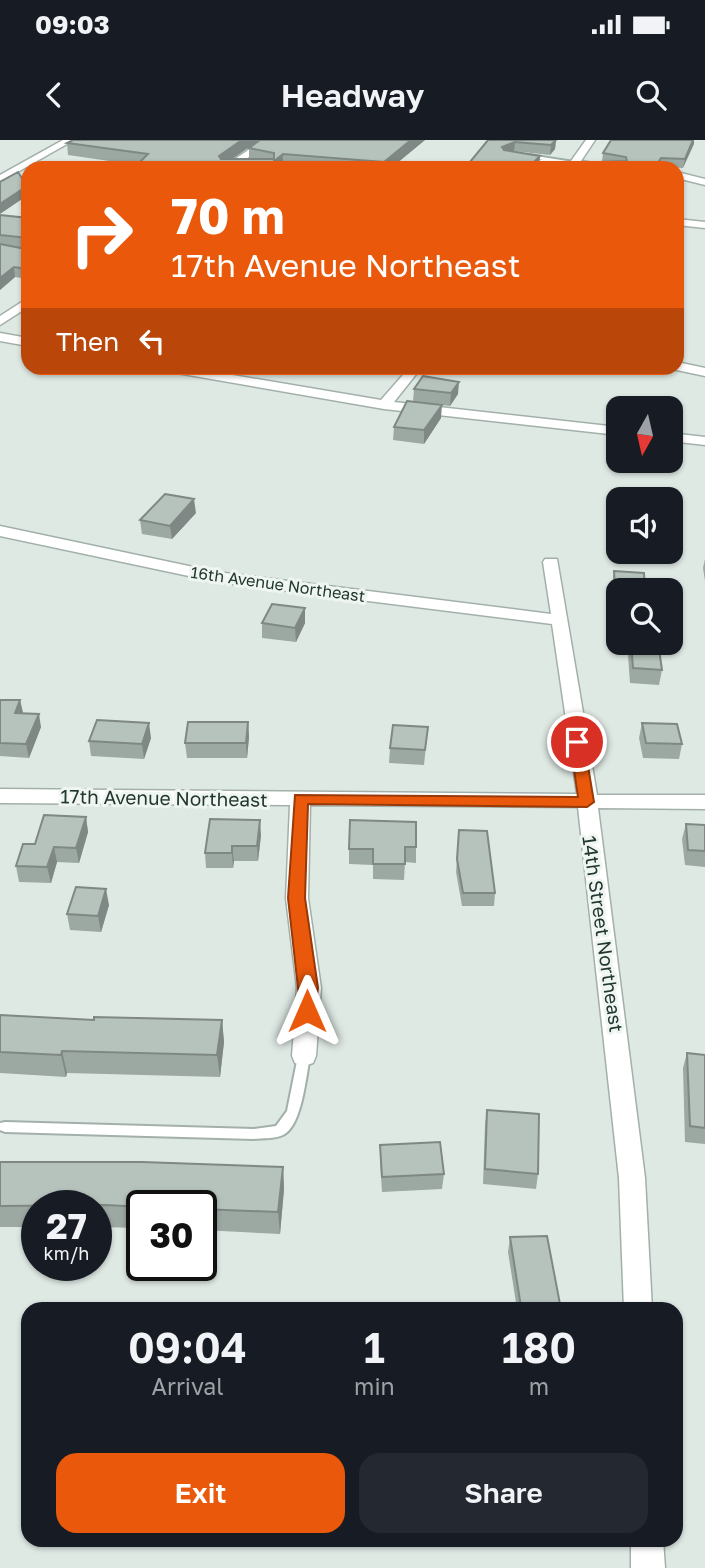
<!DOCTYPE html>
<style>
body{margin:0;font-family:"Golos Text",sans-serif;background:#242831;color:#f1f3f6;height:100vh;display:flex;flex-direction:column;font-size:26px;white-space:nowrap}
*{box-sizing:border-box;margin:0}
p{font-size:23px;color:#9ea1a6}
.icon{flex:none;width:38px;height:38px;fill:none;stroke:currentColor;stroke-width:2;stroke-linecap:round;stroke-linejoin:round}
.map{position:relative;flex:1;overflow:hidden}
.sheet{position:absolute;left:21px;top:1162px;width:662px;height:245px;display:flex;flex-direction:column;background:#171b24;border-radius:21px;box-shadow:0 2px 5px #0004}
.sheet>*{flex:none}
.guide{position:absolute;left:21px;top:21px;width:663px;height:214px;border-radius:21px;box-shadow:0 2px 5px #0004;background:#ea580c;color:#fff;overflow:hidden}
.needle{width:46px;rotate:188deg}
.controls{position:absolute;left:606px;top:256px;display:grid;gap:14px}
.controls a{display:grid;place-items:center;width:77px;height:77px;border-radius:14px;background:#171b24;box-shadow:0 2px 5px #0004;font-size:35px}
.speed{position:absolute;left:21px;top:1050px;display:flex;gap:14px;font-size:35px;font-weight:700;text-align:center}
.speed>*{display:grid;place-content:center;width:91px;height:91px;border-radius:50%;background:#171b24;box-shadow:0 2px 5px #0004;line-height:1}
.speed small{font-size:18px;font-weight:400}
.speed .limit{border:4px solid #111;border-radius:10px;background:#fff;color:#111}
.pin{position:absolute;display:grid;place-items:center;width:60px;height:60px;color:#fff;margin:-30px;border:4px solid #fff;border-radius:50%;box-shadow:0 2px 7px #0007}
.me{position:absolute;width:77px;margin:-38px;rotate:0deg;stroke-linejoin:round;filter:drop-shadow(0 0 5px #0008)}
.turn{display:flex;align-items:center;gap:24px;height:147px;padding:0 35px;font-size:32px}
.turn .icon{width:91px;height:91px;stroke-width:2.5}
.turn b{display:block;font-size:49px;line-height:60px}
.then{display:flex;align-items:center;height:66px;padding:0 35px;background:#0003;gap:14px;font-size:26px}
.eta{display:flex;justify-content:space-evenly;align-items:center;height:119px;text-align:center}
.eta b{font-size:42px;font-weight:600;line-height:49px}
.primary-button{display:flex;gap:14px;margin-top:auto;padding:14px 35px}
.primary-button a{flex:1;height:80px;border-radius:21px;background:#ea580c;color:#fff;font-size:28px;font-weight:600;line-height:80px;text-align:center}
.primary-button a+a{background:#242831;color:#f1f3f6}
.status{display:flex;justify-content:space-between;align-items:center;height:49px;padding:0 35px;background:#171b24;direction:ltr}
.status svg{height:19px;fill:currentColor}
header{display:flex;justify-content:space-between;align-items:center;height:91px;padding:0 35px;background:#171b24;font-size:32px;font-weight:600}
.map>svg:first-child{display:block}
</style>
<div class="status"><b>09:03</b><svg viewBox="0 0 49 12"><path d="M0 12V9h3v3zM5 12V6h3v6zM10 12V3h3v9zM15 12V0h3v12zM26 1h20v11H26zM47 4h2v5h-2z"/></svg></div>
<header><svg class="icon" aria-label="back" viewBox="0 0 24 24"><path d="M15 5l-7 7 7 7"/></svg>Headway<svg class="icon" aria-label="search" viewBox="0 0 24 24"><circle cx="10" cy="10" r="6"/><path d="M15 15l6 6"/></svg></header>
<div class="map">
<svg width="705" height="1428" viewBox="0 0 705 1428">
<rect width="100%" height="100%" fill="#dfe9e4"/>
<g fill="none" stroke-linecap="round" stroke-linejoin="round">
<defs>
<path id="lane" d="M529,15L574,22L576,23L574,24L561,22H524L526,20H543L527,17Z
M304,911L308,913L310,916C306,936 302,986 283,995C275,999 262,998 254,999L5,992L0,990V983L5,982L254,989L276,986L287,971L298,916L300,913Z"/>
<path id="street" d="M63,0H74L0,42V35Z
M263,0H273L233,28H222Z
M586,0H595L581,21L624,28H566Z
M677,32L705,39V45L677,38Z
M677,79L705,82V88L677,85Z
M28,158V167L0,185V176Z
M0,193L28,198V206L0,201Z
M677,222L705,228V236L672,229L677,228Z
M165,228H191L381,260L409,228H421L394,262L618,287V295L384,269L171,232Z
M670,293L705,297V305L670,301Z
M0,386L217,432L551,474L543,422L545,419H557L597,655H705V669L598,668L645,1038L652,1169H624L619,1038L578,667L310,665L308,758L321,848L316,916L313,923L304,926L295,923L292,916L297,848L286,758L290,665L0,663V649L577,654L552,484L217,442L0,396Z
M631,1400H663L665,1428H631Z"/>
</defs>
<use href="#lane" stroke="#a3b0aa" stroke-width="4"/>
<use href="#street" stroke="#a3b0aa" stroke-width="3"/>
<use href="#lane" fill="#fff" fill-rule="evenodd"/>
<use href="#street" fill="#fff" fill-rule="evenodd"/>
</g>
<path fill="#9ca8a2" d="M259,0L233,19H249V8L260,0H425L391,28H308L283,26L281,28H135L137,25L68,15L67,3Z
M488,0H556L555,9L550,15L514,11L540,16L539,25Z
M611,0H694L683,28L602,22L603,13Z
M0,75L28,78V139L15,137L0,150Z
M423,236L458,254L450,266L413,262L414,249Z
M441,278L424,304L393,300L394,287Z
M196,373L172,399L142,394L140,380Z
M705,419V441L703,428Z
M614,431L618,450V476H614L612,445Z
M305,468V483L296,502L262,498V483Z
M627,502H658L662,530L659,545L630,543Z
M0,560H20L23,573L41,587L29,618L0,616Z
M248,582L249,597L247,618H187L185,603Z
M642,583L682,604L679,619L643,618L639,598Z
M428,587L424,625L389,623L390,608Z
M151,598L144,619L91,616L89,601Z
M86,677L88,692L79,723L57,722L51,743L19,742L16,726L35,704Z
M686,684L705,685V727L685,725L682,699Z
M459,690L495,753L494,766H462L456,732Z
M261,695L258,721H234L233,728H206L205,713Z
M416,707V723L405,722L404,740L373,739V725L349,724V709Z
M109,765L101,792L70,790L67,774Z
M0,875L94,880H222L224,902L220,937L67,933L66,937L0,933Z
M687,913L705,915V1004L685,1002L683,928Z
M487,970L538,1034L536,1049L483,1044L485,985Z
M380,1005L444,1034L442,1049L382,1052L380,1020Z
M0,1022L283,1027L284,1049L280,1094L201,1090V1066H142V1088L96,1087V1066H37V1087H0Z
M510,1097L560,1164L559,1169H517L508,1112Z"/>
<path fill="#7f8884" d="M242,0H259L219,28V16Z
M411,0H425L391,28H384V22Z
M556,0L555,9L550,15L551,5Z
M693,0H694V4L683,28L685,19Z
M515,2L514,11L502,16V7Z
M283,14V26L281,28H265Z
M540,16L539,25L536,28H528Z
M661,18L659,28H655Z
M27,46L28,55L0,74V64Z
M14,127L15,137L0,150V138Z
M459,242L458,254L450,266L451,253Z
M442,265L441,278L424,304V290Z
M194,359L196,373L172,399L170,386Z
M305,468V483L296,502L295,488Z
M20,560L23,573H15Z
M39,574L41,587L29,618L26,604Z
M248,582L249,597L247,618L246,603Z
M149,583L151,598L144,619L142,604Z
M86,677L88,692L79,723L76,708Z
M260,680L261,695L258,721L257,706Z
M232,706L234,721L233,728L232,713Z
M54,707L57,722L51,743L47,727Z
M106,749L109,765L101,792L98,776Z
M222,880L224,902L220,937L217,915Z
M62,911L67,933L66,937L61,915Z
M283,1027L284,1049L280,1094L278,1072Z"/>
<path fill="#b5c3bc" stroke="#7f8884" stroke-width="2" d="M73,0H242L219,16L221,19H274V13L249,8L260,0H411L384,22L283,14L265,28H146L135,27L148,14L67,3Z
M488,0H556L551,5L515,2L502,7L504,10L540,16L528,28H465Z
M611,0H693L685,19L661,18L655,28H596L599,22L627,21L626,17L603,13Z
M18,32L27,46L0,64V42Z
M0,75L28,78V98L0,95Z
M28,100V129L14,127L0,138V104L26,109Z
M423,236L459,242L451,253L414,249Z
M407,261L442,265L424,290L394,287Z
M165,354L194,359L170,386L140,380Z
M614,431L644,433L645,450H618V462H616Z
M272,464L305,468L295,488L262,483Z
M631,502H658L662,530L633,528Z
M0,560H20L15,573L39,574L26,604L0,603Z
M97,580L149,583L142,604L89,601Z
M188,582H248L246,603H185Z
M642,583L677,584L682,604L646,603Z
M393,585L428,587L425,610L390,608Z
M44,675L86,677L76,708L54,707L47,727L16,726L23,704H35Z
M210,679L260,680L257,706H232V713H205Z
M350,680L416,682V707H405V724H373V709H349Z
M686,684L705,685V711L688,710Z
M459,690L487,691L495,753H463L457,719Z
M76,747L106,749L98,776L67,774Z
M0,875L94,880V877L222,880L217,915L62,911L61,915L0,912Z
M687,913L705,915V988L690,986Z
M487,970L539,974L538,1034L485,1029Z
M440,1002L444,1034L382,1037L380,1005Z
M0,1022H142L283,1027L278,1072L201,1069V1066H142V1067L106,1065L0,1066Z
M547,1096L560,1164L521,1167L510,1097Z"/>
<path fill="#ea580c" stroke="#983908" stroke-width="2" d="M577,597L584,602L594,662L587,667L308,664L305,758L318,848L314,875H301L288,758L295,655L578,657L570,602Z"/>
<g text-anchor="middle" stroke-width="6" stroke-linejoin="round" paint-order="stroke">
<g font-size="16" fill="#223730" stroke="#eff6f2">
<text transform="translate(278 444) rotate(8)" y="6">16th Avenue Northeast</text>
</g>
<g font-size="19" fill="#223730" stroke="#eff6f2">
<text transform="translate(164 658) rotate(1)" y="7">17th Avenue Northeast</text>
<text transform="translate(603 794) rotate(82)" y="7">14th Street Northeast</text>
</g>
</g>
</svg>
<div class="controls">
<a><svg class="needle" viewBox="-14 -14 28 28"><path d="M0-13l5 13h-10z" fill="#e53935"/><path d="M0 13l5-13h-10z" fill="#9ea1a6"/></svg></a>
<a><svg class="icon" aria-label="sound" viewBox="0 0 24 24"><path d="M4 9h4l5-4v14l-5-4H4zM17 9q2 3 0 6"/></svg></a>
<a><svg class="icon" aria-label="search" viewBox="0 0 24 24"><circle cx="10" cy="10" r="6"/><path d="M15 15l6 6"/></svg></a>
</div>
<div class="speed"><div>27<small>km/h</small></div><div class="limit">30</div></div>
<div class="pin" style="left:577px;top:602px;background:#d93025"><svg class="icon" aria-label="arrive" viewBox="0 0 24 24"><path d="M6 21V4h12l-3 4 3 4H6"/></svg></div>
<svg class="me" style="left:307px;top:871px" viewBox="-20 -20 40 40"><path d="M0-17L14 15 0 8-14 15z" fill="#ea580c" stroke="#fff" stroke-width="4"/></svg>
<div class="guide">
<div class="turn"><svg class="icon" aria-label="right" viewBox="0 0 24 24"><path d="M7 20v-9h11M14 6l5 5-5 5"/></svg><div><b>70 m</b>17th Avenue Northeast</div></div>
<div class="then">Then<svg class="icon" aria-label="left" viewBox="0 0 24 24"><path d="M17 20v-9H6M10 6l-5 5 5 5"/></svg></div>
</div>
<section class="sheet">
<div class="eta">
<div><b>09:04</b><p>Arrival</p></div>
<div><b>1</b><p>min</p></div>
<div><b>180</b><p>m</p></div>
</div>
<div class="primary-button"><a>Exit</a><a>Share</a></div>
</section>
</div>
